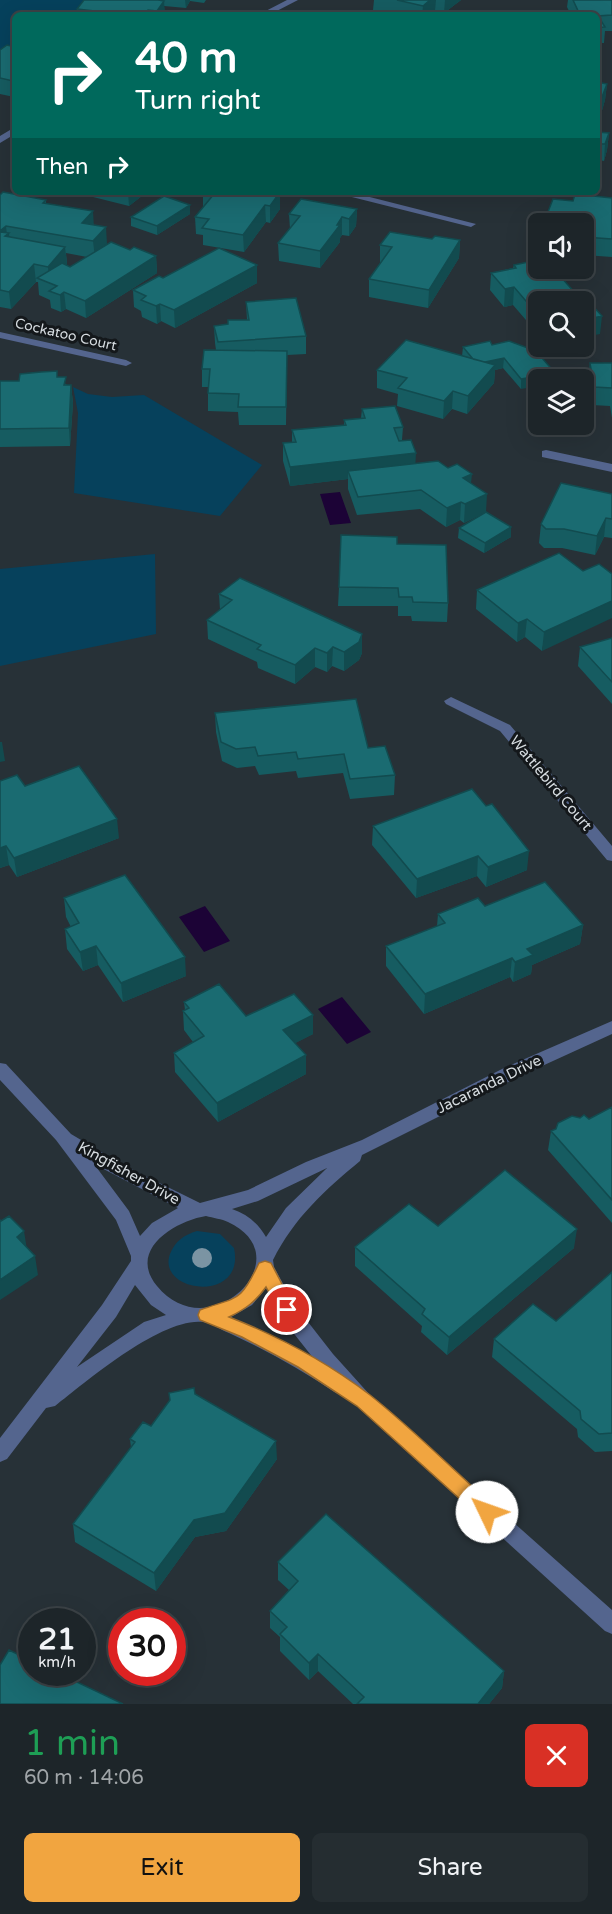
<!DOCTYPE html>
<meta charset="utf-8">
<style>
body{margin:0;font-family:"Varela Round",sans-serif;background:#252d31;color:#f1f3f6;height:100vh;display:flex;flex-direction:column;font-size:22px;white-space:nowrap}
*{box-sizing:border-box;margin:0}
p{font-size:20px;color:#a0a5a8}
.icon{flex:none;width:33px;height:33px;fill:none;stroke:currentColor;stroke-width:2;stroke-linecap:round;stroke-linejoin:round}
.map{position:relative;height:1704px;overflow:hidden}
.side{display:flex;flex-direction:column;background:#1d2529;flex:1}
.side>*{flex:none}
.guide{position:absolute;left:12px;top:12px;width:588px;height:183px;border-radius:9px;box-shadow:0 6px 24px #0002,0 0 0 2px #3b4246;background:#00695c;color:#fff;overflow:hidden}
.tools{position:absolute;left:528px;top:213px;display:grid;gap:12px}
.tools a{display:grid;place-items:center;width:66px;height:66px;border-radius:9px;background:#1d2529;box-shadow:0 6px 24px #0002,0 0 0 2px #3b4246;font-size:30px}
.speed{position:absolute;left:18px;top:1608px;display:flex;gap:12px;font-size:30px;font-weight:700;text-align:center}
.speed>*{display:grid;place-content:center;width:78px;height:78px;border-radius:50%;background:#1d2529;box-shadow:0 6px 24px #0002,0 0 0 2px #3b4246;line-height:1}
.speed small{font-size:15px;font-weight:400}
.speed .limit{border:9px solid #d22;background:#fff;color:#111}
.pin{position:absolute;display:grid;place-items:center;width:51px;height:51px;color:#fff;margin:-26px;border:3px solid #fff;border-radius:50%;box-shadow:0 2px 6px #0007}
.me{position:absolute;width:66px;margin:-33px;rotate:312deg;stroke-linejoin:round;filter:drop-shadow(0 0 4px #0008)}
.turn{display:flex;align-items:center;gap:21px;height:126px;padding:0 24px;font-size:27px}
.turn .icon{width:78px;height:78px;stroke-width:2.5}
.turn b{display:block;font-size:42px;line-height:51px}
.then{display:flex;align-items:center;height:57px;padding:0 24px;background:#0003;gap:12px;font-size:22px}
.round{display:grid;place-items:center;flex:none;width:63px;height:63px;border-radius:9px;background:#252d31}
.overview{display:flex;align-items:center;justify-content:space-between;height:102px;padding:0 24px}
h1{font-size:36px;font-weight:600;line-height:45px;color:#1e9e55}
.cta{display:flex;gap:12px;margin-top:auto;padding:12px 24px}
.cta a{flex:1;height:69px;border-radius:9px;background:#f1a540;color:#111;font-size:24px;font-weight:600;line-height:69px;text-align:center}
.cta a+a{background:#252d31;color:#f1f3f6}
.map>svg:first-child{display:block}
</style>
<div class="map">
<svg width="612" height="1704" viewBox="0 0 612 1704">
<rect width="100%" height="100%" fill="#273137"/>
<path fill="#06415c" d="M0,0H110L77,15H15V44L0,51Z
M73,387L88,394L112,397L144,395L262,465L220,516L74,493L78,413Z
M155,554L156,634L0,666V569Z
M197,1231L220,1234L234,1248C246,1304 156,1293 170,1254C175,1241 184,1235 197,1231Z"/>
<path fill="#1c0336" d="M340,492L351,523L330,525L320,494Z
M205,906L230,941L204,952L179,917Z
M342,997L371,1032L347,1044L318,1009Z"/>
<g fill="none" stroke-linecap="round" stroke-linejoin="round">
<path fill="#54658e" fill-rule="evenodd" d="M287,0H298L269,15H258Z
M15,127V134L0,143V136Z
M332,192H350L476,224L471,227Z
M0,332L126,360L132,363L126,366L0,338Z
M546,450L612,464V472L542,457V451Z
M451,697L510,725L612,846V861L607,860L500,731L446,704L444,701Z
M612,1021V1034L518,1077L362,1155L360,1161C325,1190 294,1218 273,1260L274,1267L294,1304L333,1354L370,1395L612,1610V1634L605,1631L345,1395L336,1393C302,1370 266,1350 229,1333C221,1330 212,1323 203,1322C162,1317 87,1381 55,1406L46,1408L7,1459L0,1462V1438L102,1305L131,1261V1256L116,1220L56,1140L0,1080V1063L6,1064L71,1134L123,1165L200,1203L248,1190L306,1162L362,1140L506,1067ZM94,1164L178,1208L152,1223L140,1236L129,1211ZM327,1168L286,1208L266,1237C258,1223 247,1214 232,1209L258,1201ZM206,1216C213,1218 222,1219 228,1222C304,1257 209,1350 157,1286C127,1250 175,1221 206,1216ZM135,1285L151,1305L166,1315L144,1322L77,1367L116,1317ZM266,1288L280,1316L314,1359L231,1317L252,1305Z"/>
</g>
<circle fill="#7b94a3" cx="202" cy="1258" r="10"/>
<path fill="#165c61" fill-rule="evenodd" d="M84,0H206L204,3L190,1L186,8L164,6L165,15H77V9Z
M374,0H461L444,13L435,11L430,15H395L373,10Z
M568,0H612V31H605L604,43H597V15H571L567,7Z
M15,47V97H14L0,94V50Z
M597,82L607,84L605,100L601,114L597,113Z
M597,132L609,133L607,150L604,161L599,160Z
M73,192H147L129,206Z
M203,192H280V209L270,223L266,222L244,252L203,245V235L196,234L195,217L203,208Z
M0,195L46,200V203L94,225L107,244L106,246L130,250L156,256L157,273L86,318L66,309L61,312L51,308L50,300L39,295L38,282H36L11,309L0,307ZM66,253L87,257L70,267L66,265L67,264Z
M612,198V257L584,255V224H546V217L573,201Z
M190,205V214L157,235L131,226V217Z
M357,209L356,226L349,236L342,235L340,238V242L320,268L279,261L278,243L290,229L289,214Z
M432,239L460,240L459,258L428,308L369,297V279L381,262H380V245Z
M257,265V283L175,328L161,321L157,324L142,317L141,311L134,307L133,290L163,278Z
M514,265L538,302V334L513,305L504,307L490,290L491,273L513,268Z
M246,302L306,336V354L287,355L286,425H239L238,412L208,411V387H202V369L216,350L215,343L214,326L228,324L247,320Z
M492,345L536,351L521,389L503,368L495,370L494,383L467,414L452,409L443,419L397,406L398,394L377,388V370L462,356L463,347Z
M590,363H612V418L610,406L592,405L588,381Z
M57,377L67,385H71L73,403L70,446L0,447V381H19Z
M362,409L403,427L402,440L415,464L471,483L486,512L511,527V537L484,553L458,538L459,528L482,514L464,523L460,520L446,527L420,509L357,515L348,489V479L290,486L283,461V443L292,442V430L344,425V420L361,418Z
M612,494V538L604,537L595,555L562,548H544L539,543L541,524Z
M397,544L448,603L447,622L412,621L411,616H398V606H338L339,587Z
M559,553L542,651L525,637L517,642L476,609L477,590Z
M219,594L362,634V653L359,660L344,671L332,666L327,672L315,667L295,684L258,668L257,662L208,639L207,620L220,610Z
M612,638V704L578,666L580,647Z
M215,713L368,748L395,775L394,795L350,799L343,773L298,778L296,771L259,775L255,766L237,768L222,761L216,732Z
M0,781L25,786L119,838L17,877L9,865L0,868Z
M373,826L527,870L486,887L477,876L416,898L372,845Z
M64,898L186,976L123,1002L98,965L83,971L67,949L65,929L71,927L66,917Z
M485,906L583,925L580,944L532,965L531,974L513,982L510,977L424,1014L386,966V946L437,926L438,914Z
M184,1002L246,1016L313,1034L295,1043L306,1074L218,1122L175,1072L174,1053L193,1042L184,1030L183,1011L185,1010Z
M612,1107V1223L548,1150L551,1131L589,1119Z
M438,1226L574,1248L447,1355L421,1332L422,1326L355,1266V1247Z
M612,1272V1451L595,1452L578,1437L577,1429L492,1357L494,1339L556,1321Z
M195,1394L277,1459L226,1531L195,1537L156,1591L75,1542L73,1524L131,1448L130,1439L151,1426Z
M278,1562L504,1671L502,1688L489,1704H353L318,1671L309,1680L280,1651V1637L270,1628V1611L289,1590L278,1580Z"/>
<path fill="#124b4f" d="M185,0H190V1L186,8Z
M430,0H436L435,11L430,15H422L423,6Z
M445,0H461L444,13Z
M164,1L165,15H157V11Z
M15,79V97H14L13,81Z
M607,84L605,100L601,114L602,97Z
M609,133L607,150L604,161L605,144Z
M601,144L599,160L597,168V157Z
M128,192H147L129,206Z
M280,192V209L270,223V206Z
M190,205V214L157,235V226Z
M265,205L266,222L244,252L243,235Z
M357,209L356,226L349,236V219Z
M93,211L94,228L84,240L82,223Z
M342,217V235L340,238V242L320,268V251Z
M6,226L7,235L9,233L10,250L0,231Z
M106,227L107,244L95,258L93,241Z
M460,240L459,258L428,308L429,290Z
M65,247L67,264L49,284L48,267Z
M156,256L157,273L86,318L85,301Z
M34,264L36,282L11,309L9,292Z
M257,265V283L175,328L174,310Z
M514,287L513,305L504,307L505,289Z
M64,292L66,309L61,312L60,295Z
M160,304L161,321L157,324L156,306Z
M602,316L600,334L584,337V320Z
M504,358L503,368L495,370L494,383L467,414L468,396L477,364Z
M555,373L554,380H538V386L521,389V379Z
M71,385L73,403L70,446L69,428Z
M453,391L452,409L443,419L444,401Z
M416,453L415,471H348V479L290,486V467Z
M472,474L470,492L463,478Z
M487,494L486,512L464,523L465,504Z
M461,502L460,520L446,527L447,508Z
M606,518L604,537L595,555L597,536Z
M511,527V537L484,553L485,543Z
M612,601V618L542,651L544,632Z
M527,619L525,637L517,642L518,623Z
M362,634V653L359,660L344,671V652Z
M333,647L332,666L327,672V653Z
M315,648V667L295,684V665Z
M0,742H2L5,761L0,762Z
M117,819L119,838L17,877L14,858Z
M6,846L9,865L0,868V848Z
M529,851L527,870L486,887L488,867Z
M478,856L477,876L416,898L417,879Z
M583,925L580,944L532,965L531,974L513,982L515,962L527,949Z
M96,946L98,965L83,971L80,952Z
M185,957L186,976L123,1002L121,983Z
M512,958L510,977L424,1014L425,994Z
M313,1015V1034L284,1049L283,1030Z
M306,1055V1074L218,1122L217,1103Z
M577,1229L574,1248L447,1355L449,1337Z
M24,1231L27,1250L17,1237Z
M35,1256L38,1275L0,1300V1280Z
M276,1441L277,1459L226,1531L195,1537L156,1591L154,1573L194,1520Z
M318,1654V1671L309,1680V1663Z
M504,1671L502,1688L489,1704H478Z"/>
<path fill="#1a6b71" stroke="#124b4f" stroke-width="1.5" d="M84,0H158L164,1L157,11L148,10L147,12H151L149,15H121L122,14L77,9Z
M397,0H430L423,6Z
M573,0H612V15L598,16L605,27L597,28V15H580Z
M7,45L15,47V79L13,81L0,78V50Z
M597,82L607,84L602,97H597Z
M597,132L609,133L605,144H601L597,157Z
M3,192L46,200L43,203L93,211L82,223L106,227L93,241L6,226L0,231V195Z
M203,192H280L270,206L265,205L243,235L202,228L209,219L195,217L214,194Z
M575,194L612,198V239L584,237V224H548L550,217H546L553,199L573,201Z
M164,196L190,205L157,226L131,217Z
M301,199L357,209L349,219L342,217L337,225H340L320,251L278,243L300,216L289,214Z
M0,232L9,233L5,236L65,247L48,267L34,264L9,292L0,290Z
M390,232L432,239L435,236L460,240L429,290L369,279L392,247L380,245Z
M111,242L130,250L134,247L156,256L85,301L64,292L60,295L49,291L57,286L37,278L62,263L70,267Z
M219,248L257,265L174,310L160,304L156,306L141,300L146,296L133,290L159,276L163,278Z
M538,260V268H553L583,302H538V315L514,287L505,289L491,273L516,268L514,265Z
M296,298L306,336L218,342L214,326L228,324V320H249L246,302Z
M584,302L585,303H590L602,316L584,320Z
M406,340L495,365L468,396L453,391L444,401L398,388L407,378L377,370Z
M490,341L492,345L509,341L536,351L555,373L521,379L504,358L485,362L473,359L463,347Z
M204,350L287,351L286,407H238L239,394L208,393L210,369H202Z
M590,363H612V388L594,387Z
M57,371V377H66L64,385H71L69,428L0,429V381H19L20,374L41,372Z
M395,406L403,427L394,428L399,441L411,440L416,453L290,467L283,443L296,442L292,430L346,425L344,420L365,418L362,409Z
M438,461L448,468L457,464L472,474L463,478L487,494L465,504L461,502L447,508L421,490L358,497L348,471Z
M561,483L612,494V519L606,518L597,536L564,529H546L541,524Z
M486,512L511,527L485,543L459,528Z
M341,535L397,537V544L446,545L448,603L413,602L412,597H399L398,588L339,587Z
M559,553L583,571L599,564L612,574V601L544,632L527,619L518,623L477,590Z
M240,578L362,634L359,642L344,652L333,647L327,653L315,648L295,665L257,649L261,645L207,620L232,600L219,594Z
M612,638V682L580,647Z
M356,699L368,748L385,746L395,775L350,779L344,754L298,759L296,752L258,756L255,747L236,749L221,742L215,713Z
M79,766L117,819L14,858L6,846L0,848V781L17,775L25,786Z
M472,789L486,806L492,804L529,851L488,867L478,856L417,879L373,826Z
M125,875L185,957L121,983L96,946L80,952L65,929L79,923L64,898Z
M545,882L583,925L527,949L533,955L515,962L512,958L425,994L386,946L445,923L438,914L478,898L485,906Z
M219,984L246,1016L294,994L313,1015L283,1030L306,1055L217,1103L174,1053L204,1036L183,1011L189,1008L184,1002Z
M612,1107V1200L551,1131L556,1129L558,1123L572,1116L580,1118L584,1115L589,1119Z
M505,1170L577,1229L449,1337L422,1314L425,1309L355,1247L409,1204L438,1226Z
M9,1216L24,1231L17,1237L35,1256L0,1280V1220L1,1221Z
M612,1272V1433L599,1434L581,1419L580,1411L494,1339L533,1304L556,1321Z
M194,1388L195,1394L276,1441L225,1513L194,1520L154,1573L73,1524L135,1442L130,1439L143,1422L151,1426L170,1400L169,1393Z
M326,1514L504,1671L478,1704H357L364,1697L318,1654L309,1663L280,1634L287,1627L270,1611L298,1581L278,1562Z
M9,1650L32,1661V1672H56L123,1704H0V1665Z"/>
<path fill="#f1a540" stroke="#9d6b2a" stroke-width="1.5" d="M265,1261L271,1263L293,1305L295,1310L293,1315L287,1317L281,1315L266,1287C256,1301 246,1309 229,1317C278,1336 328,1363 370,1395C413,1429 453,1470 494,1506L496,1512L494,1518L487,1521L481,1518L357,1406L298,1367L242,1337L200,1320L198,1315L200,1310C239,1296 240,1303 259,1263Z"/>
<g text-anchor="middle" stroke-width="6" stroke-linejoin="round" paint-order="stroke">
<g font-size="14" fill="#d6dce0" stroke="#14181b">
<text transform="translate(66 334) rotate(13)" y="5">Cockatoo Court</text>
</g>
<g font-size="15" fill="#d6dce0" stroke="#14181b">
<text transform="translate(551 783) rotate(50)" y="5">Wattlebird Court</text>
<text transform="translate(489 1084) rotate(-26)" y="5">Jacaranda Drive</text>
<text transform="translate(129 1173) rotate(29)" y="5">Kingfisher Drive</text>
</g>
</g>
</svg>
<div class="tools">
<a><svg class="icon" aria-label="sound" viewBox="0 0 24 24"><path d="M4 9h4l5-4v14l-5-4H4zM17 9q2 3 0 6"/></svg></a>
<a><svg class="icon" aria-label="search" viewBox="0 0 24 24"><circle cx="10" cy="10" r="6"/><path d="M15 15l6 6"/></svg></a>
<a><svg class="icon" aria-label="layers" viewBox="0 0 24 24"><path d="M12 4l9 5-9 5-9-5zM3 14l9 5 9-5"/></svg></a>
</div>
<div class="speed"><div>21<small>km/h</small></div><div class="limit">30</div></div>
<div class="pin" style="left:287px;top:1310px;background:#d93025"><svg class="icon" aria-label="arrive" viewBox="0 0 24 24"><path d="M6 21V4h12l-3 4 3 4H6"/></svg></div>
<svg class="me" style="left:487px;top:1512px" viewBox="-20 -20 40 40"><circle r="19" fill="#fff"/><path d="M0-13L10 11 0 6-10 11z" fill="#f1a540"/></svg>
<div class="guide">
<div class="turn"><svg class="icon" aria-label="right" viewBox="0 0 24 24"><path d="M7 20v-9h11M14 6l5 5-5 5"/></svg><div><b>40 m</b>Turn right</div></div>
<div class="then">Then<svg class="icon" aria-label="right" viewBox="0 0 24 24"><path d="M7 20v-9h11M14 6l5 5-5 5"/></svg></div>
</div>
</div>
<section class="side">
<div class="overview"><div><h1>1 min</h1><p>60 m · 14:06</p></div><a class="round" style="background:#d93025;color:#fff"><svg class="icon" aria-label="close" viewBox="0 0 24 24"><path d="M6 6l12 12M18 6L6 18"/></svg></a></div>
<div class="cta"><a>Exit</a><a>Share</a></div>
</section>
